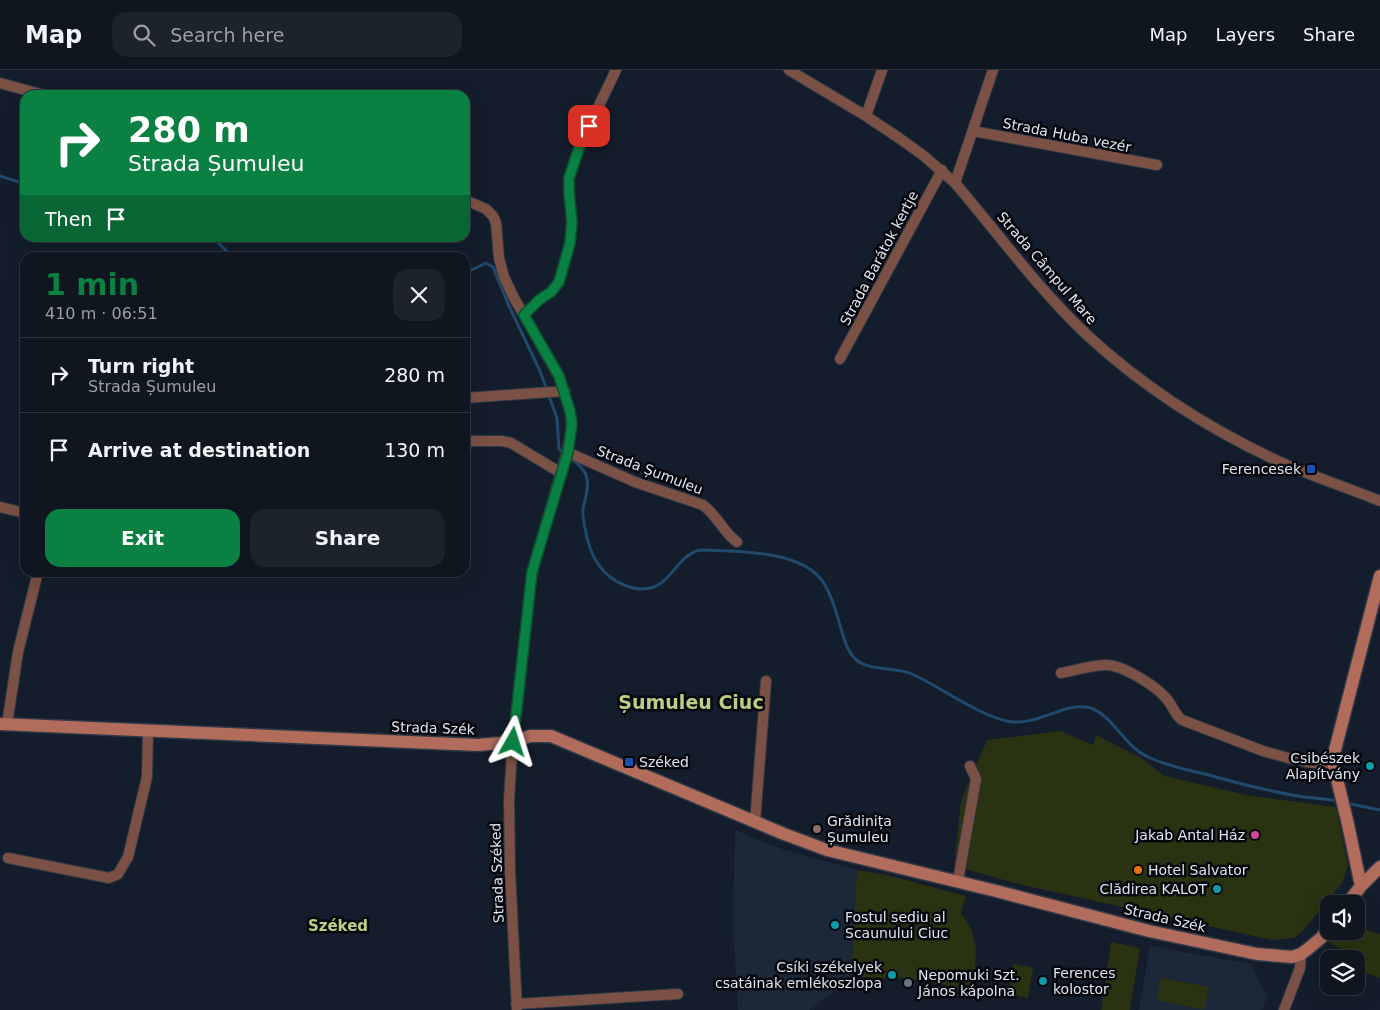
<!DOCTYPE html>
<meta charset="utf-8">
<style>
body{margin:0;font-family:"DejaVu Sans",sans-serif;background:#1d232d;color:#f1f3f6;height:100vh;display:flex;flex-direction:column;font-size:19px;white-space:nowrap}
*{box-sizing:border-box;margin:0}
p{font-size:16px;color:#9b9fa5}
.icon{flex:none;width:28px;height:28px;fill:none;stroke:currentColor;stroke-width:2;stroke-linecap:round;stroke-linejoin:round}
.map{position:relative;flex:1;overflow:hidden}
.panel{position:absolute;left:20px;top:182px;width:450px;height:325px;display:flex;flex-direction:column;background:#0f1620;border-radius:15px;box-shadow:0 5px 20px #0002,0 0 0 1px #2f353e}
.panel>*{flex:none}
.top-card{position:absolute;left:20px;top:20px;width:450px;height:152px;border-radius:15px;box-shadow:0 5px 20px #0002,0 0 0 1px #2f353e;background:#0b8043;color:#fff;overflow:hidden}
.tools{position:absolute;left:1320px;top:825px;display:grid;gap:10px}
.tools a{display:grid;place-items:center;width:45px;height:45px;border-radius:10px;background:#0f1620;box-shadow:0 5px 20px #0002,0 0 0 1px #2f353e;font-size:25px}
.pin{position:absolute;display:grid;place-items:center;width:42px;height:42px;color:#fff;margin:-21px;border-radius:10px;box-shadow:0 2px 8px #0006}
.me{position:absolute;width:55px;margin:-28px;rotate:6deg;stroke-linejoin:round;filter:drop-shadow(0 0 4px #0008)}
.turn{display:flex;align-items:center;gap:18px;height:105px;padding:0 25px;font-size:22px}
.turn .icon{width:65px;height:65px;stroke-width:2.5}
.turn b{display:block;font-size:35px;line-height:42px}
.then{display:flex;align-items:center;height:48px;padding:0 25px;background:#0003;gap:10px;font-size:19px}
.round{display:grid;place-items:center;flex:none;width:52px;height:52px;border-radius:15px;background:#1d232d}
.overview{display:flex;align-items:center;justify-content:space-between;height:85px;padding:0 25px}
h1{font-size:30px;font-weight:700;line-height:38px;color:#0b8043}
.primary-button{display:flex;gap:10px;margin-top:auto;padding:10px 25px}
.primary-button a{flex:1;height:58px;border-radius:15px;background:#0b8043;color:#fff;font-size:20px;font-weight:700;line-height:58px;text-align:center}
.primary-button a+a{background:#1d232d;color:#f1f3f6}
ul{padding:0;list-style:none}
li{display:flex;align-items:center;gap:15px;height:75px;padding:0 25px;border-top:1px solid #2f353e}
li div{flex:1}
li b{display:block;font-size:19px}
li em{font-style:normal}
header{display:flex;align-items:center;gap:30px;box-sizing:border-box;height:70px;padding:0 25px;background:#0f1620;border-bottom:1px solid #2f353e}
header strong{font-size:24px}
nav{display:flex;gap:28px;margin-inline-start:auto;font-size:18px}
.search{width:350px;height:45px;background:#1d232d;display:flex;align-items:center;gap:12px;box-sizing:border-box;padding:0 18px;border-radius:15px;color:#9b9fa5;font-size:19px}
.map>svg:first-child{display:block}
</style>
<header>
<strong>Map</strong>
<div class="search"><svg class="icon" aria-label="search" viewBox="0 0 24 24"><circle cx="10" cy="10" r="6"/><path d="M15 15l6 6"/></svg>Search here</div>
<nav><a>Map</a><a>Layers</a><a>Share</a></nav>
</header>
<div class="map">
<svg width="1380" height="940" viewBox="0 0 1380 940">
<rect width="100%" height="100%" fill="#141d2b"/>
<path fill="#1b283a" d="M735,760L781,779L857,800L851,907L841,916L809,940H738L733,853Z
M1150,876L1251,894L1267,927L1262,940H1139Z"/>
<path fill="#293311" d="M1060,661L1093,675L1096,665L1141,688L1165,706L1246,725L1336,737L1348,795L1342,813L1303,861L1294,868L1272,870L1018,814L954,796L961,730L987,670Z
M857,800L887,805L966,826L961,843L971,858L976,878L974,920L903,908L851,907Z
M1356,857L1380,864V908L1356,899V889H1342L1345,881L1328,872L1337,861H1356Z
M1111,872L1140,878L1130,940H1101Z
M1014,894L1033,898L1028,928L1008,924Z
M1161,908L1209,917L1204,940L1156,930Z"/>
<g fill="none" stroke-linecap="round" stroke-linejoin="round">
<path stroke="#21496c" stroke-width="3" d="M0,106L25,114
M214,168L233,188
M465,203L486,193L493,197L508,234L540,301L557,348L559,379L563,383
M570,388C576,392 583,398 586,405C590,416 585,428 583,439C582,445 584,452 585,458C589,483 599,505 624,515C670,533 670,487 700,480C736,481 802,480 823,512C833,527 837,546 842,562C845,573 850,588 861,593C876,601 896,597 912,604C939,616 987,651 1014,652C1039,654 1068,631 1091,638C1114,647 1124,676 1148,687C1167,696 1188,700 1209,705C1240,714 1272,722 1304,727C1316,728 1327,729 1338,731
M1346,733L1380,740"/>
<defs>
<path id="street" d="M789,0L866,46L899,68L924,86L955,113C997,162 1039,220 1086,264C1142,316 1209,359 1278,391C1311,406 1346,417 1380,431
M0,13L44,25
M866,46L882,0
M973,61L1157,95
M955,113L993,0
M465,130L486,139L493,146L496,153L499,188L504,207L514,228L559,306L570,341L572,355L567,382L532,502L512,683L509,729L510,800L517,940
M524,245L539,230L551,222L559,212L570,173L572,152L569,122V108L580,75L616,0
M840,289L942,100
M465,328L565,321
M465,381L467,373L470,371H502L511,373L561,403
M567,382L635,412L703,435C717,445 723,462 737,472
M0,437L25,443
M1061,603C1076,600 1092,595 1107,595C1122,595 1154,615 1164,626C1172,633 1174,644 1182,650L1263,681L1292,689L1334,697
M7,654L18,582L38,502
M755,752L766,611
M8,788L109,808L118,804L128,787L147,707L148,660
M958,811L976,709L970,696
M516,934L678,924
M1284,940L1300,898L1301,884"/>
<path id="secondary" d="M0,654L478,675L513,672L530,666H551L784,764L827,780L996,821L1149,861L1257,884L1292,887L1301,884L1309,878L1321,868L1329,858
M1361,816L1347,750L1334,697V684L1380,506
M1347,834L1361,816L1380,797"/>
</defs>
<use href="#street" stroke="#303946" stroke-width="12"/>
<use href="#secondary" stroke="#303946" stroke-width="15"/>
<use href="#street" stroke="#7b5045" stroke-width="10"/>
<use href="#secondary" stroke="#b16c5b" stroke-width="12"/>
</g>
<g fill="none" stroke-linecap="round" stroke-linejoin="round">
<defs>
<path id="route" d="M513,672L532,502L568,382L572,354L570,341L559,306L524,245L539,230L551,222L559,212L570,173L572,152L569,122V108L580,75L589,56"/>
</defs>
<use href="#route" stroke="#07532c" stroke-width="12"/>
<use href="#route" stroke="#0b8043" stroke-width="9"/>
</g>
<g fill="#1a4fb4" stroke="#05070d" stroke-width="2">
<rect x="1306" y="394" width="10" height="10" rx="2.5"/>
<rect x="624" y="687" width="10" height="10" rx="2.5"/>
</g>
<g fill="#0f9aa8" stroke="#05070d" stroke-width="2">
<circle cx="1370" cy="696" r="5"/>
<circle cx="1217" cy="819" r="5"/>
<circle cx="835" cy="855" r="5"/>
<circle cx="892" cy="905" r="5"/>
<circle cx="1043" cy="911" r="5"/>
</g>
<circle fill="#8d6e63" stroke="#05070d" stroke-width="2" cx="817" cy="759" r="5"/>
<circle fill="#d1479c" stroke="#05070d" stroke-width="2" cx="1255" cy="765" r="5"/>
<circle fill="#e8710a" stroke="#05070d" stroke-width="2" cx="1138" cy="800" r="5"/>
<circle fill="#6b7280" stroke="#05070d" stroke-width="2" cx="908" cy="913" r="5"/>
<g text-anchor="middle" stroke-width="5" stroke-linejoin="round" paint-order="stroke">
<g font-size="14" fill="#dfe5ef" stroke="#05070d">
<text transform="translate(1067 65) rotate(11)" y="5">Strada Huba vezér</text>
<text transform="translate(879 188) rotate(-62)" y="5">Strada Barátok kertje</text>
<text transform="translate(1047 198) rotate(49)" y="5">Strada Câmpul Mare</text>
<text transform="translate(650 400) rotate(21)" y="5">Strada Șumuleu</text>
<text transform="translate(433 658) rotate(2)" y="5">Strada Szék</text>
<text transform="translate(497 803) rotate(-92)" y="5">Strada Széked</text>
<text transform="translate(1165 848) rotate(13)" y="5">Strada Szék</text>
</g>
<g font-size="14" fill="#dfe5ef" stroke="#05070d" text-anchor="start">
<text x="1301" y="404" text-anchor="end">Ferencesek</text>
<text x="1360" y="693" text-anchor="end">Csibészek<tspan x="1360" dy="16">Alapítvány</tspan></text>
<text x="639" y="697">Széked</text>
<text x="827" y="756">Grădinița<tspan x="827" dy="16">Șumuleu</tspan></text>
<text x="1245" y="770" text-anchor="end">Jakab Antal Ház</text>
<text x="1148" y="805">Hotel Salvator</text>
<text x="1207" y="824" text-anchor="end">Clădirea KALOT</text>
<text x="845" y="852">Fostul sediu al<tspan x="845" dy="16">Scaunului Ciuc</tspan></text>
<text x="882" y="902" text-anchor="end">Csíki székelyek<tspan x="882" dy="16">csatáinak emlékoszlopa</tspan></text>
<text x="1053" y="908">Ferences<tspan x="1053" dy="16">kolostor</tspan></text>
<text x="918" y="910">Nepomuki Szt.<tspan x="918" dy="16">János kápolna</tspan></text>
</g>
<g font-size="15" font-weight="bold" fill="#bacf85" stroke="#05070d">
<text x="338" y="861">Széked</text>
</g>
<g font-size="19" font-weight="bold" fill="#bacf85" stroke="#05070d">
<text x="691" y="639">Șumuleu Ciuc</text>
</g>
</g>
</svg>
<div class="tools">
<a><svg class="icon" aria-label="sound" viewBox="0 0 24 24"><path d="M4 9h4l5-4v14l-5-4H4zM17 9q2 3 0 6"/></svg></a>
<a><svg class="icon" aria-label="layers" viewBox="0 0 24 24"><path d="M12 4l9 5-9 5-9-5zM3 14l9 5 9-5"/></svg></a>
</div>
<div class="pin" style="left:589px;top:56px;background:#d93025"><svg class="icon" aria-label="arrive" viewBox="0 0 24 24"><path d="M6 21V4h12l-3 4 3 4H6"/></svg></div>
<svg class="me" style="left:513px;top:672px" viewBox="-20 -20 40 40"><path d="M0-17L14 15 0 8-14 15z" fill="#0b8043" stroke="#fff" stroke-width="4"/></svg>
<div class="top-card">
<div class="turn"><svg class="icon" aria-label="right" viewBox="0 0 24 24"><path d="M7 20v-9h11M14 6l5 5-5 5"/></svg><div><b>280 m</b>Strada Șumuleu</div></div>
<div class="then">Then<svg class="icon" aria-label="arrive" viewBox="0 0 24 24"><path d="M6 21V4h12l-3 4 3 4H6"/></svg></div>
</div>
<section class="panel">
<div class="overview"><div><h1>1 min</h1><p>410 m · 06:51</p></div><a class="round"><svg class="icon" aria-label="close" viewBox="0 0 24 24"><path d="M6 6l12 12M18 6L6 18"/></svg></a></div>
<ul>
<li><svg class="icon" aria-label="right" viewBox="0 0 24 24"><path d="M7 20v-9h11M14 6l5 5-5 5"/></svg><div><b>Turn right</b><p>Strada Șumuleu</p></div><em>280 m</em></li>
<li><svg class="icon" aria-label="arrive" viewBox="0 0 24 24"><path d="M6 21V4h12l-3 4 3 4H6"/></svg><div><b>Arrive at destination</b></div><em>130 m</em></li>
</ul>
<div class="primary-button"><a>Exit</a><a>Share</a></div>
</section>
</div>
